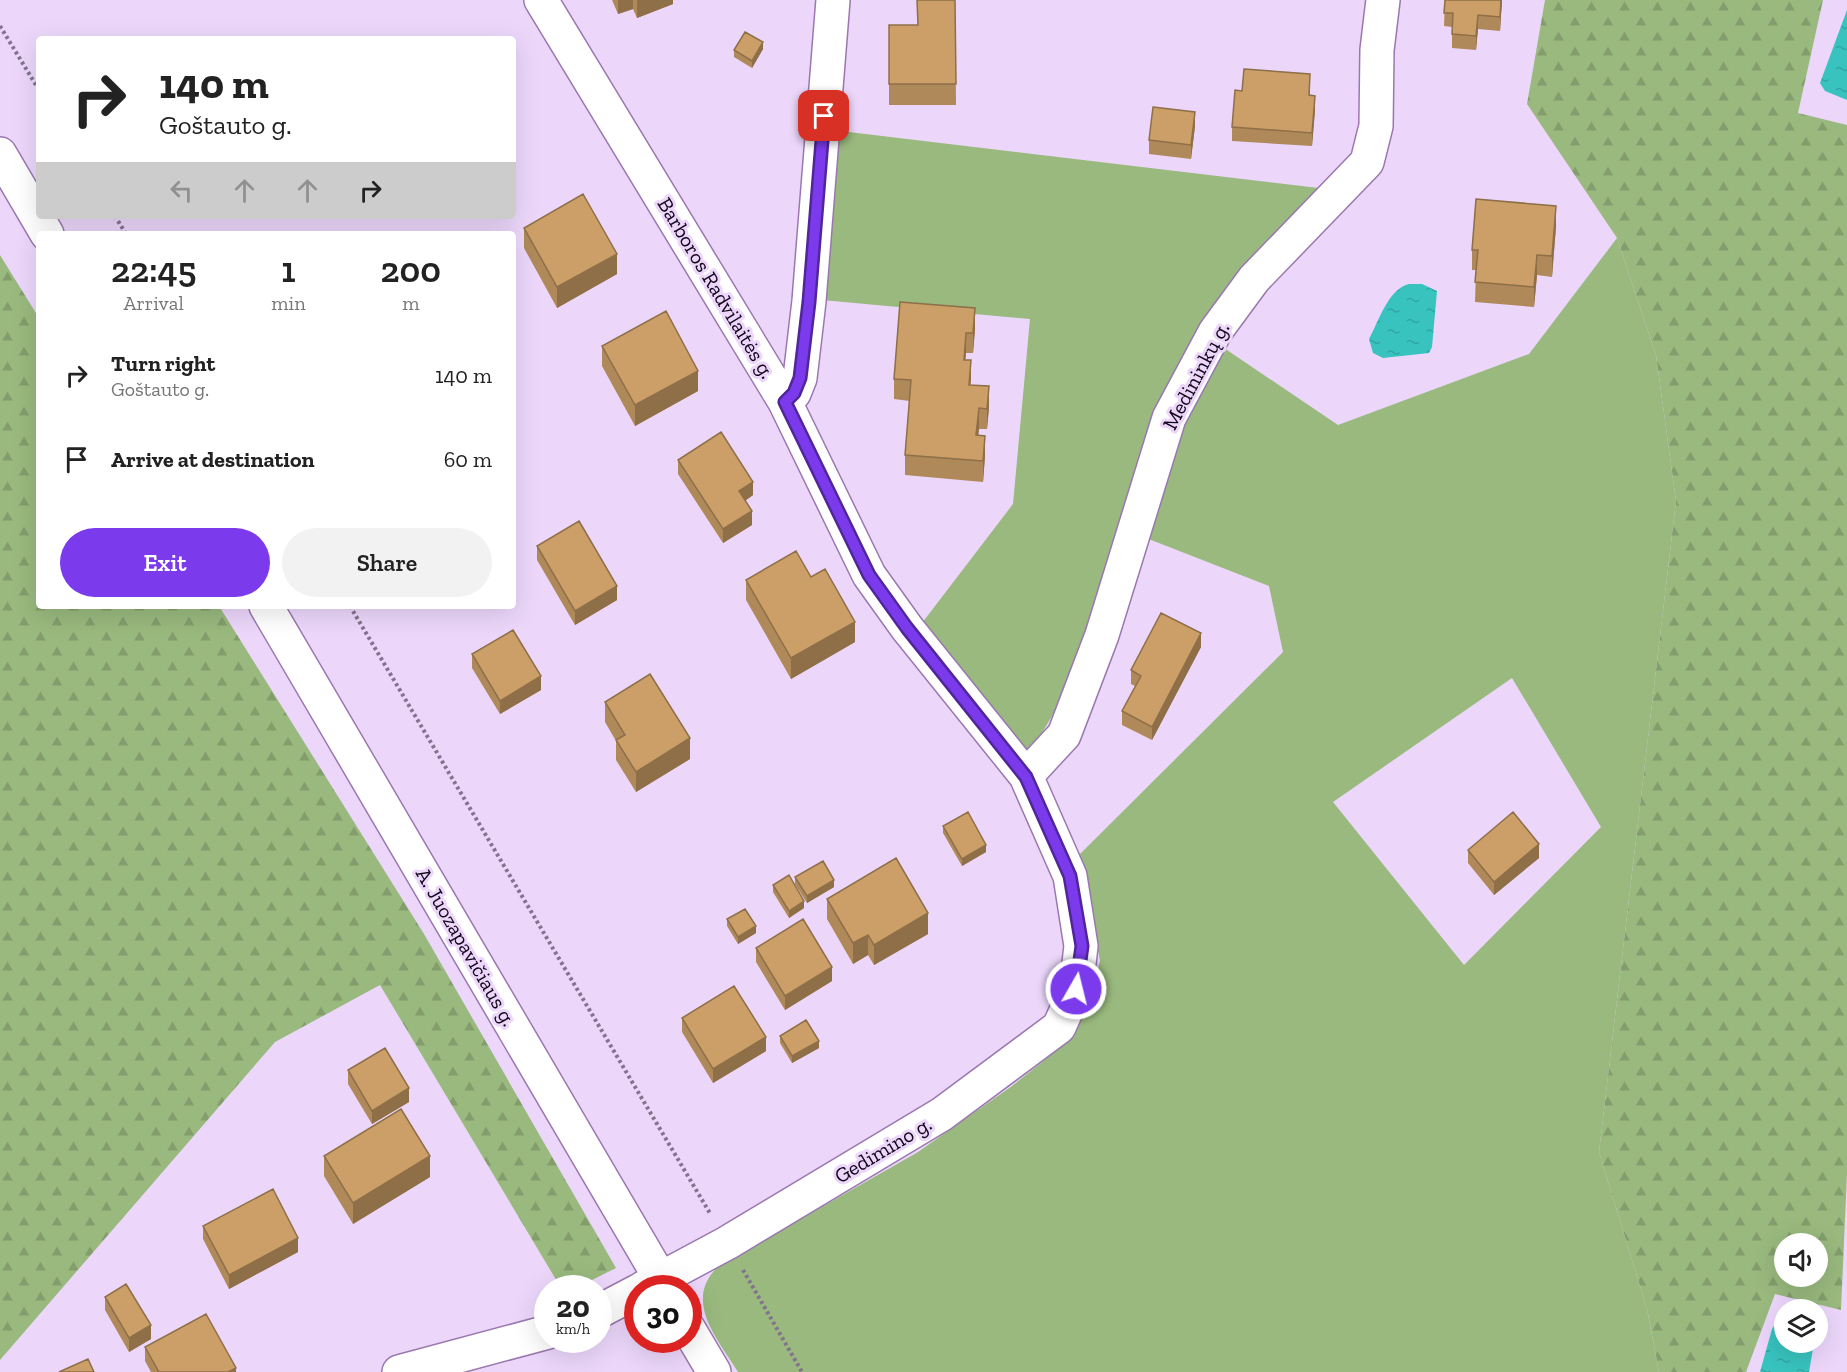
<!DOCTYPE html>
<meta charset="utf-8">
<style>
body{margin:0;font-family:"Zilla Slab",serif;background:#f2f2f2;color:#222;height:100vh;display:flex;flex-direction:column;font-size:22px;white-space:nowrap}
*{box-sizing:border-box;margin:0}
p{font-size:20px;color:#767676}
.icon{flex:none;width:33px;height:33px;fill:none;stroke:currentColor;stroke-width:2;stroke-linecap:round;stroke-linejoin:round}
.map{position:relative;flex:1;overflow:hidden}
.side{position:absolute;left:36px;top:231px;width:480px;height:378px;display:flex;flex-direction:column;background:#fff;border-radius:6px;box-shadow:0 6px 24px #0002}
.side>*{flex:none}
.top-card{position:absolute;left:36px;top:36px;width:480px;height:183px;border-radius:6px;box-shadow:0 6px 24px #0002;background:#fff;color:#222;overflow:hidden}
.tools{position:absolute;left:1774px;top:1233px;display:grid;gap:12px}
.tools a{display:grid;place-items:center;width:54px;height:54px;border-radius:50%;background:#fff;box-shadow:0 6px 24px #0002;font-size:30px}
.speed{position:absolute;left:534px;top:1275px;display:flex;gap:12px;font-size:30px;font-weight:700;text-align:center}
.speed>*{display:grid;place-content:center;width:78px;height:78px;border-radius:50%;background:#fff;box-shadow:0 6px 24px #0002;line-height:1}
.speed small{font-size:15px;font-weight:400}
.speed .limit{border:9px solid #d22;background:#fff;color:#111}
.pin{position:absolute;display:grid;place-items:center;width:51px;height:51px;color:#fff;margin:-26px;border-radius:12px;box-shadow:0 3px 9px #0006}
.me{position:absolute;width:66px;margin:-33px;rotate:8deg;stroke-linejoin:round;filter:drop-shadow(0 0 4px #0008)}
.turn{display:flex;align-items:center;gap:21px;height:126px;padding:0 24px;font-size:27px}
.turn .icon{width:78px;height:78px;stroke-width:2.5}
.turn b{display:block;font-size:42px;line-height:51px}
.lanes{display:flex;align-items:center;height:57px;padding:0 24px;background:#0003;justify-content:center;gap:30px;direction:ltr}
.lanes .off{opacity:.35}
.eta{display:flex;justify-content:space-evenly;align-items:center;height:102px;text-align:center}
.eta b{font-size:36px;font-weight:600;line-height:42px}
.cta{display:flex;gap:12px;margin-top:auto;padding:12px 24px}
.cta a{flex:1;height:69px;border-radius:36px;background:#7c3aed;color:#fff;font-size:24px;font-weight:600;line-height:69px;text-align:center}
.cta a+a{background:#f2f2f2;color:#222}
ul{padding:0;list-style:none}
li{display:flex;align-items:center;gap:18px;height:84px;padding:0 24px}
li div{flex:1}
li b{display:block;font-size:22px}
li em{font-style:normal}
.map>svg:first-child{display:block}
</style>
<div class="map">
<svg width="1847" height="1372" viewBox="0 0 1847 1372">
<defs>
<pattern id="forest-firs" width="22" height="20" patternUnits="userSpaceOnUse" patternTransform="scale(1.5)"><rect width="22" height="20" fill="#99b97e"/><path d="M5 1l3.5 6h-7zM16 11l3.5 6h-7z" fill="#839e6c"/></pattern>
<pattern id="water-ripples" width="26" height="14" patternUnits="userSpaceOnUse" patternTransform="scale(1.5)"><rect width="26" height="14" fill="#38c3bf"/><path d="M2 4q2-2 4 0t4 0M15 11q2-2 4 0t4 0" fill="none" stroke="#30a6a4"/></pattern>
</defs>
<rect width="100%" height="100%" fill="#ecd7fb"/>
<path fill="#99b97e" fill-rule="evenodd" d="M832,130L1327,189L1230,288L1064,696L1030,753L919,627L1013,504L1030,319L822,300Z
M1617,238L1656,355L1676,501L1599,1152L1647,1309L1659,1372H738C718,1339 681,1299 720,1265L918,1152L1012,1086L1070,1040L1088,1007L1100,961L1080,854L1283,652L1269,586L1146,538L1178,438L1221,346L1338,425L1529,354ZM1512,678L1601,827L1464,965L1333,802Z"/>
<path fill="url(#forest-firs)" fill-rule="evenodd" d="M1545,0H1823L1798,113L1847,125V1174L1841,1310L1775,1294L1746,1372H1659L1647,1309L1599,1152L1676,501L1656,355L1617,238L1527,104ZM1785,1244H1818V1276H1785Z
M0,255L39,318V606H219L424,934L616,1268L576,1288H561L380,985L275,1042L0,1360Z"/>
<path fill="url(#water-ripples)" d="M1847,10V100L1825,91L1820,83Z
M1409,284H1422L1437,291L1432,347L1429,353L1383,358L1373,353L1369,339C1379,321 1388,289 1409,284Z
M1783,1312H1785V1342L1814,1343L1809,1372H1760L1772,1329Z"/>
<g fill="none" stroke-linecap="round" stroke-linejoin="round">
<defs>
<path id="minor" d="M541,0L785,402L869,575L907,628L1026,776L1070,876L1081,946L1076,989L1059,1027L942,1114L727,1243L643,1288
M785,402L794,393L800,378L809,301L833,0
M1026,776L1064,735L1102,635L1169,418L1215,332L1254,279L1367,162L1376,126L1377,50L1383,0
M598,1312L638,1291
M399,1372L548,1332"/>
<path id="primary" d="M0,154L47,234
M266,606L666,1288
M688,1328L714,1372"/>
</defs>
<use href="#minor" stroke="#9a78af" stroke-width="36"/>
<use href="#primary" stroke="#9a78af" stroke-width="36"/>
<path stroke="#83738e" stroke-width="4" stroke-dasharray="3 3" stroke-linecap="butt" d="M0,26L39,90
M115,216L126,234
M350,606L711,1215
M743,1270L802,1372"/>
<use href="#minor" stroke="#fff" stroke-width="33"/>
<use href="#primary" stroke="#fff" stroke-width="33"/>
</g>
<path fill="#af8959" d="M612,0H673V4L637,18L633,9L618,14Z
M955,0L956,105H889V25H918Z
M1445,0H1502L1500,31L1478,29L1476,50L1452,48V27L1444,26Z
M763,49L752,68L734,57V50Z
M1310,88V96L1315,110L1312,146L1232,141V127L1242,91Z
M1195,126L1191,159L1149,154V140Z
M1556,226L1552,277L1537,275L1534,307L1475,302L1476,270H1472V250Z
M524,228L617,274L557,308L524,248Z
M900,302L975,329L973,353H966L965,360L970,385L989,407L987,429H979L978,435L985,456L983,482L905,475V455L910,401L894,399V379Z
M602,346L698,391L635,426L602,366Z
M678,460L753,495L745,501L752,525L723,543L678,474Z
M537,546L617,600L575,625L537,560Z
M811,577L855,642L791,679L746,600V580Z
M1201,647L1152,740L1122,725V711L1135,686L1131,684V670Z
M472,654L541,690L500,714L472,668Z
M605,702L690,759L636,792L616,760V741L605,722Z
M943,826L986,852L962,866L943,833Z
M1468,850L1539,858L1494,895L1468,863Z
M795,877L834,887L807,903L795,884Z
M773,885L804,908L789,918L773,892Z
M827,899L928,934L874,965L868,955L853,964L827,919Z
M727,919L756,933L738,944L727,926Z
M756,948L832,981L785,1010L756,962Z
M682,1018L766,1051L713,1083L682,1032Z
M780,1036L819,1048L792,1063L780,1043Z
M348,1070L409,1102L372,1124L348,1084Z
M324,1156L430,1177L353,1224L324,1176Z
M203,1226L298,1252L229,1289L203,1239Z
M105,1297L151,1339L129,1352L105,1310Z
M145,1347L236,1372H151L145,1361Z"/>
<path fill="#8e6f48" d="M618,0H633V9L618,14Z
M637,0H673V4L637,18Z
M1501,0H1502L1500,31V17Z
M1478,15V29L1476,50V36Z
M763,42V49L752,68V61Z
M1315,96V110L1312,146V133Z
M1195,112V126L1191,159V145Z
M1556,206V226L1552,277V256Z
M617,254V274L557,308V287Z
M1537,255V275L1534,307V287Z
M975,308V329L973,353V333Z
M966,333V353L964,380V360Z
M971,360V380L969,405V385Z
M698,371V391L635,426V405Z
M989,386V407L987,429V409Z
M979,408V429L976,456V435Z
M985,436V456L983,482V461Z
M753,482V495L739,505V491Z
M752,511V525L723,543V529Z
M617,586V600L575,625V611Z
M855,622V642L791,679V658Z
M1201,633V647L1152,740V727Z
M541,676V690L500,714V701Z
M690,738V759L636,792V772Z
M1539,844V858L1494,895V882Z
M986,845V852L962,866V859Z
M834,880V887L807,903V896Z
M804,901V908L789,918V911Z
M928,913V934L874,965V945Z
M756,926V933L738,944V937Z
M868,935V955L853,964V943Z
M832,967V981L785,1010V996Z
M766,1037V1051L713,1083V1069Z
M819,1041V1048L792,1063V1056Z
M409,1088V1102L372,1124V1111Z
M430,1156V1177L353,1224V1203Z
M298,1238V1252L229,1289V1275Z
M151,1325V1339L129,1352V1338Z
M236,1368V1372H228Z"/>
<path fill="#cb9f67" stroke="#8e6f48" stroke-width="1.5" d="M917,0H955L956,84H889V25H918Z
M1445,0H1501L1500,17L1478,15L1476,36L1452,34L1453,13H1444Z
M745,32L763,42L752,61L734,50Z
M1244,69L1310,74L1309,95L1315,96L1312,133L1232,127L1235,90L1242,91Z
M1153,107L1195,112L1191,145L1149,140Z
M583,194L617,254L557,287L524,228Z
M1476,199L1556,206L1552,256L1537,255L1534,287L1475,282L1478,250H1472Z
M900,302L975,308L973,333H966L964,360H971L969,385L989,386L987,409L979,408L976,435L985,436L983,461L905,455L911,380L894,379Z
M666,311L698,371L635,405L602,346Z
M721,432L753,482L739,491L752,511L723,529L678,460Z
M579,521L617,586L575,611L537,546Z
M796,551L811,577L825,569L855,622L791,658L746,580Z
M1161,613L1201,633L1152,727L1122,711L1141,676L1131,670Z
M513,630L541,676L500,701L472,654Z
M650,674L690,738L636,772L616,740L625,735L605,702Z
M968,812L986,845L962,859L943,826Z
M1513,812L1539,844L1494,882L1468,850Z
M896,858L928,913L874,945L868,935L853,943L827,899Z
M823,861L834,880L807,896L795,877Z
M789,875L804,901L789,911L773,885Z
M745,909L756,926L738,937L727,919Z
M803,919L832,967L785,996L756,948Z
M734,986L766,1037L713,1069L682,1018Z
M806,1020L819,1041L792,1056L780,1036Z
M385,1048L409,1088L372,1111L348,1070Z
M401,1109L430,1156L353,1203L324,1156Z
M273,1189L298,1238L229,1275L203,1226Z
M126,1284L151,1325L129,1338L105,1297Z
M206,1314L236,1368L228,1372H159L145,1347Z
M88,1359L94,1372H59Z"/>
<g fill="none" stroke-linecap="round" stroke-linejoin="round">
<defs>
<path id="route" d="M824,116L809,302L800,378L794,393L785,402L869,575L907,628L1026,777L1070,876L1082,946L1076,989"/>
</defs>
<use href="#route" stroke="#51269a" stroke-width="15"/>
<use href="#route" stroke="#7c3aed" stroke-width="10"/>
</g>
<g text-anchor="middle" stroke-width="6" stroke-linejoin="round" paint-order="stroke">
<g font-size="21" fill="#120619" stroke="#ecd7fb">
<text transform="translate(716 288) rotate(59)" y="7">Barboros Radvilaitės g.</text>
<text transform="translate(1196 376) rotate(-62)" y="7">Medininkų g.</text>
<text transform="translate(466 947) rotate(60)" y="7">A. Juozapavičiaus g.</text>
<text transform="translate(883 1150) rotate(-31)" y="7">Gedimino g.</text>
</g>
</g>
</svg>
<div class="tools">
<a><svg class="icon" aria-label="sound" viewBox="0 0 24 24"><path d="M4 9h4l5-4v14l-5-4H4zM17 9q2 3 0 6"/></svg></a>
<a><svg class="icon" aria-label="layers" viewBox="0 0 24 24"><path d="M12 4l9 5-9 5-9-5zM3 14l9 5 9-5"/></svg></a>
</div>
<div class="speed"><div>20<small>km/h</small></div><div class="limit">30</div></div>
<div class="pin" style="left:824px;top:116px;background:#d93025"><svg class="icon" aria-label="arrive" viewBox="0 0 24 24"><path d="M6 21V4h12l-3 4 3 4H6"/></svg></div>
<svg class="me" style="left:1076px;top:989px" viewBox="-20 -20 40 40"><circle r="17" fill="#7c3aed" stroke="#fff" stroke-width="3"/><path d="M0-11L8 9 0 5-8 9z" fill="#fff"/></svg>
<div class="top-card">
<div class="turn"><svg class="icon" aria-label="right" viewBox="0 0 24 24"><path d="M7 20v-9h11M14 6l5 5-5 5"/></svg><div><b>140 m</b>Goštauto g.</div></div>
<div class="lanes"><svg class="icon off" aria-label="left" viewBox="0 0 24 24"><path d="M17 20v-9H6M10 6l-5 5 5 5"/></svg><svg class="icon off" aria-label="ahead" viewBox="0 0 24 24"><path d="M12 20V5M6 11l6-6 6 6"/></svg><svg class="icon off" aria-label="ahead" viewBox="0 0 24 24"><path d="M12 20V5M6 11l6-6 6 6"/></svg><svg class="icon" aria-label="right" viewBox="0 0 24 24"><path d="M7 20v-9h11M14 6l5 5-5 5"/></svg></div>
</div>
<section class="side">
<div class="eta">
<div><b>22:45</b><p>Arrival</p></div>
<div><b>1</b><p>min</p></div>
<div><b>200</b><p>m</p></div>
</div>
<ul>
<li><svg class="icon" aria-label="right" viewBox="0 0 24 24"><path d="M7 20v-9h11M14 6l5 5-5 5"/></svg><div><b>Turn right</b><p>Goštauto g.</p></div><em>140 m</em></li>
<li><svg class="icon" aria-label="arrive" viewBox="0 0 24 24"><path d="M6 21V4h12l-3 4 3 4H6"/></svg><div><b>Arrive at destination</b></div><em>60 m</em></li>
</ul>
<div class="cta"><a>Exit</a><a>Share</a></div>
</section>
</div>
